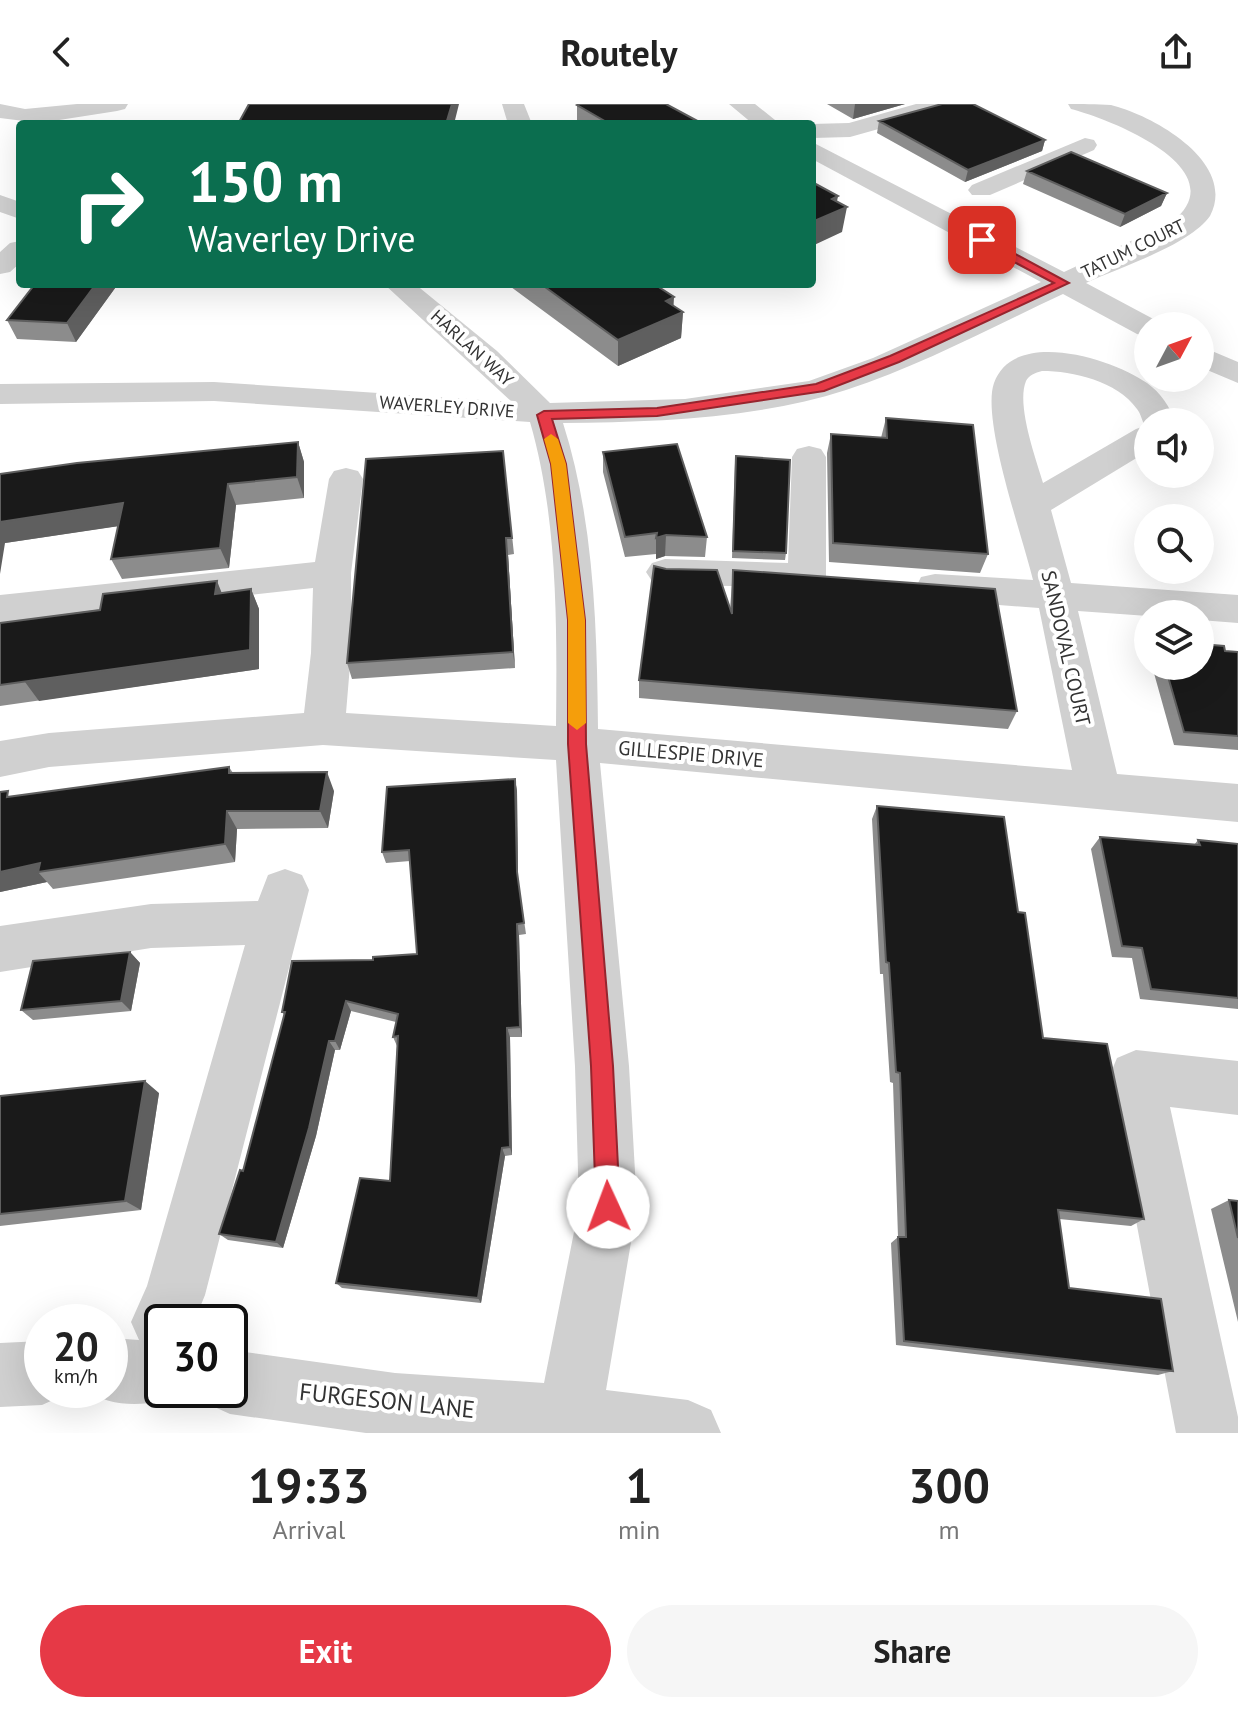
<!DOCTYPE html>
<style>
body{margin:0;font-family:"PT Sans",sans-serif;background:#f6f6f6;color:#222;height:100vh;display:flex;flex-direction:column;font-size:30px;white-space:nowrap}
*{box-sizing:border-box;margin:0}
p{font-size:26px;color:#767676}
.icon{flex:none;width:44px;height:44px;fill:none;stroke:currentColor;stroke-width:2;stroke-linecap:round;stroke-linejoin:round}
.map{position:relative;height:1329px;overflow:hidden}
.sheet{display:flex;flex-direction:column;background:#fff;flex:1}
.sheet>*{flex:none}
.top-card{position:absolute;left:16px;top:16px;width:800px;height:168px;border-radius:8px;box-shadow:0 8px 32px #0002;background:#0b6e4f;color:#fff;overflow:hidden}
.needle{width:52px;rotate:49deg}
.controls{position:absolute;left:1134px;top:208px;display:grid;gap:16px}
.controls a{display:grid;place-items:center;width:80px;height:80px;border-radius:50%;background:#fff;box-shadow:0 8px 32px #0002;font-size:40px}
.speed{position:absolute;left:24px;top:1200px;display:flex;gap:16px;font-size:40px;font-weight:700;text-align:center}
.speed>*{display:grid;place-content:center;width:104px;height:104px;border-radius:50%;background:#fff;box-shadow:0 8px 32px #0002;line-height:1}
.speed small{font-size:20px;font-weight:400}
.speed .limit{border:4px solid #111;border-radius:12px;background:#fff;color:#111}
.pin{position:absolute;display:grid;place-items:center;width:68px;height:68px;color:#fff;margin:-34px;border-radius:16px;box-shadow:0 4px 12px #0006}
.me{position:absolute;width:88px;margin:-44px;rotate:358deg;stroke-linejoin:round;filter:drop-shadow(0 0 6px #0008)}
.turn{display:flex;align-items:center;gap:28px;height:168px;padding:0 40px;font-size:36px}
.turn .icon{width:104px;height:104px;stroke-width:2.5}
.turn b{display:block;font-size:56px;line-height:68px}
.eta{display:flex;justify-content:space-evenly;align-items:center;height:136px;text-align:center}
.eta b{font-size:48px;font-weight:700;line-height:56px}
.primary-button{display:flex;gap:16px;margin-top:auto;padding:16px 40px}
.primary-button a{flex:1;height:92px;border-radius:48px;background:#e63946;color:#fff;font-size:32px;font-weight:700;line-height:92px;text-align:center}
.primary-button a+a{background:#f6f6f6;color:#222}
header{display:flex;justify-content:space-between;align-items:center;height:104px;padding:0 40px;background:#fff;font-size:36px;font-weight:700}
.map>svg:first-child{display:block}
</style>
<header><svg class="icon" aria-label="back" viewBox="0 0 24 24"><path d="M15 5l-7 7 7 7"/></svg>Routely<svg class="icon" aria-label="share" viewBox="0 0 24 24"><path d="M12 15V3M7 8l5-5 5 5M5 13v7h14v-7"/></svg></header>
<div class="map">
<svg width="1238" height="1329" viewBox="0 0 1238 1329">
<rect width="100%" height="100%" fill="#fff"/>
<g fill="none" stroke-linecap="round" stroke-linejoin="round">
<path fill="#d0d0d0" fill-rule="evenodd" d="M0,0L25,5L77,0H128L125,5L117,7L40,19L0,14Z
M502,0H524L532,20H508Z
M729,0H755L780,20H753Z
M916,0H953L950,5L850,33L812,34L811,20L849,19Z
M1068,0C1081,0 1097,0 1111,1C1152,11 1238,58 1210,112C1190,141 1118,164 1086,179L1159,218L1162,222H1148V233L1137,230L1063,190C992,223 920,262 846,286C756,315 656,318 563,319C594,416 597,523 598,625L1072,666L1039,504L935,496L921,493L916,483L921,473L935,470L1033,476C1023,434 981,316 994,279C1014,223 1113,255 1147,279C1161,289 1169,302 1176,318H1148V347L1051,406L1071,479L1238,491V519L1200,516V510L1148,512L1078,507L1117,670L1238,680V718L600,659L629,962L637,1103L606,1286L688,1296L711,1306L721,1329H366L230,1310L208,1300L202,1286H230V1246L395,1269L544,1279L579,1103L575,962L556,656L323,641L49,663L0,673V637L49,629L304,609L311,549L313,484L0,519V491L315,458L329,375L334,367L346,364L358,367L363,375L351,469V549L346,609L556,622C557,521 558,415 530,318L214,297L0,300V280L214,278L512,298L384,180H415L497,247L550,299L685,295L809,277L873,254L1041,178L812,55V38L1064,168L1172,118C1238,65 1110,15 1071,5ZM1042,267C1073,267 1117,277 1137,305C1141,310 1142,317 1145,322L1136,325L1043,379C1036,355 1016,301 1026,277C1029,271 1035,269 1042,267Z
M1085,34L1094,36L1097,41L1094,46L990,91H972L968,86L972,81Z
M0,91L20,98V115L0,108Z
M20,137V159L10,168L0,170V148L10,139Z
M1200,242L1238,258V279L1200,263Z
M809,342L821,345L826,353V473L820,482L807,486L797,483L665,481L652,477L646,468L652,459L665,455L788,459L792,353L797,345Z
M285,765L302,771L309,786L205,1191L194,1218H162V1286H186L184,1290C157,1302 111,1306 87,1286H110V1234L139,1236L131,1218L147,1182L245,841L151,844L0,868V822L151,800L258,797L268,771Z
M1136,946L1238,957V1011L1170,1003L1238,1313V1329H1176L1109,973L1117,954Z
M42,1237V1286H67L64,1291L42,1301L0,1303V1239Z"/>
</g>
<path fill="#8c8c8c" d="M827,0H905L853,15Z
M577,1L703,20H577Z
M879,17L1045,36L1042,47L965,78L877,29Z
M1027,67L1167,89L1161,102L1120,123L1023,80Z
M118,180L76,238L17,235L7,216Z
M507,180H654L674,202L683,208L681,234L618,262Z
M886,314L988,450L980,469L829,458L827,349L831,330L881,334Z
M298,338L304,358V394L236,401L229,464L122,475L111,455L118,422L5,439L0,370Z
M503,347L514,450L508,451L515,564L352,575L347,559Z
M603,348L707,433L705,453L665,452L656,455V450L625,453L603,368Z
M735,360L786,449L785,456L732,454Z
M733,466L1017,607L1008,625L639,594V576L730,505Z
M251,485L259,505V565L0,602V519Z
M1225,547L1238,548V646L1174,641L1152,562H1200Z
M229,663L233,669L334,687L328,724L237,725L235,758L53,785L47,778L0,788L13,693Z
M515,675L517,687L518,779L526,830L519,831L522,933H510L512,1051L505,1052L481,1199L342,1184L336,1179L390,1077L397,942L393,933L396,918L351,907L340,946H335L316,1032L283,1144L228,1136L219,1130L243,1067L284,911L282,908L417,850L410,757L386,759L382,748Z
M877,702L1018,808L1043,934L1144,1115L1131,1122L1059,1115L1069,1184L1173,1267L1158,1271L896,1241L891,1139L898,1133L893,979L890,978L883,870H880L872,715Z
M1100,733L1194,741L1198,736L1238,740V905L1140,895L1132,854L1112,853L1091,745Z
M130,848L140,859L131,907L33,916L21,906Z
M159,989L141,1106L0,1122V992Z
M1229,1096L1238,1097V1218L1211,1105Z"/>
<path fill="#5f5f5f" d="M452,0H459L454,20H446Z
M855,0H905L853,15Z
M1045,36L1042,47L965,78L968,66Z
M1167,89L1161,102L1120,123L1125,110Z
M838,92L835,108L847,103L842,128L812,142V118L832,95Z
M96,180H118L76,238L67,219Z
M674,193L673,212L683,208L681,234L618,262V236L666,197Z
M298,338L304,358V394L297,373Z
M228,380L236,401L229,464L220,444Z
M123,399L133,420L5,439L0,470V418Z
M666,431L665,452L656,455V434Z
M506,434L508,451L515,564L513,548Z
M217,477L225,497L215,490Z
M251,485L259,505V565L39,597L25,578Z
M327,668L334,687L328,724L320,707Z
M515,675L517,687L518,779L526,830L517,768Z
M227,707L237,725L235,758L225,740Z
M40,759L38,768L47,778L0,788V768Z
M517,820L519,831L522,933L520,923Z
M130,848L140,859L131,907L121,897Z
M346,897L351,907L340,946L335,937Z
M507,924L510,933L512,1051L510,1043Z
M329,937L335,946L316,1032L283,1144L276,1138Z
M145,977L159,989L141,1106L125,1097Z
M502,1044L505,1052L481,1199L478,1194Z"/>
<path fill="#1a1a1a" stroke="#5f5f5f" stroke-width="2" d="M249,0H452L446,20H238Z
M579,0H666L703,20H610L577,1Z
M942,0H973L1045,36L968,66L879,17Z
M1071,48L1167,89L1125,110L1027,67Z
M812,78L838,92L832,95L847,103L812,118Z
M35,180H96L67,219L7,216Z
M541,180H654L674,193L666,197L683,208L618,236Z
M886,314L973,321L988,450L833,439L831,330L887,334Z
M298,338L297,373L228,380L220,444L111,455L123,399L0,418V370L77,359Z
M677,340L707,433L666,431L656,434L657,429L625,433L603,348Z
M503,347L512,434H506L513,548L347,559L366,355Z
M736,352L790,356L786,449L733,447Z
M654,462L666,465L717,466L732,510L733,466L995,485L1017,607L639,576Z
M217,477L215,490L251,485L250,546L0,581V519L100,506L103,490Z
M1200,540L1224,542L1225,547L1238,548V632L1184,628L1165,562H1200Z
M229,663V669L327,668L320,707H227L225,740L38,768L40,759L0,768V688L8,687L7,693Z
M515,675L517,768L524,819L517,820L520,923L507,924L510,1043L502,1044L478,1194L336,1179L360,1074L390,1077L398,932L393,933L398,910L346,897L335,937H329L309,1024L276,1138L219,1130L240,1066L243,1067L285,908H282L292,857L373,856V853L417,850L409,746L382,748L387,683Z
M877,702L1004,713L1018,808L1025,809L1043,934L1107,940L1144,1115L1058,1106L1069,1184L1161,1195L1173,1267L904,1237L898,1133H906L900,969L896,968L889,859L886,858Z
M1100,733L1200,741L1198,736L1238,740V894L1151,885L1142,844L1122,842Z
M130,848L121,897L21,906L33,857Z
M145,977L125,1097L0,1110V992Z
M1229,1096L1238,1097V1134Z"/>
<path fill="#e63946" stroke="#96252e" stroke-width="2" d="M978,134H986L1069,179L899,258L824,287L657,312L552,315L566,360L585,516L586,640L613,962L620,1103L616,1112L608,1115L599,1112L596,1103L591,962L568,640V516L551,360L537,311L544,307L657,304L816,280L890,252L1054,179L978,139Z"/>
<path fill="#f59e0b" d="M551,330L558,335L566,360L585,516L586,619L577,626L568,619V516L551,360L544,335Z"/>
<g text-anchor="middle" stroke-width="8" stroke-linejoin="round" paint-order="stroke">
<g font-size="18" fill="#333" stroke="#fff">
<text transform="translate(1133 145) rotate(-26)" y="6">TATUM COURT</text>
<text transform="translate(472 244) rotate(42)" y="6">HARLAN WAY</text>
<text transform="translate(447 303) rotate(4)" y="6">WAVERLEY DRIVE</text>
</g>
<g font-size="20" fill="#333" stroke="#fff">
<text transform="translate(1066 544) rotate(77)" y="7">SANDOVAL COURT</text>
<text transform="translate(691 650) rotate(5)" y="7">GILLESPIE DRIVE</text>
</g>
<g font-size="24" fill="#333" stroke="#fff">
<text transform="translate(387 1297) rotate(6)" y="8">FURGESON LANE</text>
</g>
</g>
</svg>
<div class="controls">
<a><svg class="needle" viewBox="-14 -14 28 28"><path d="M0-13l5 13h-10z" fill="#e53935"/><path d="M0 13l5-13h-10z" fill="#767676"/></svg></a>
<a><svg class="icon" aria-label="sound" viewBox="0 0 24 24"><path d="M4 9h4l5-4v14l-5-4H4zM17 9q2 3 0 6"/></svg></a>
<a><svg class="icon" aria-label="search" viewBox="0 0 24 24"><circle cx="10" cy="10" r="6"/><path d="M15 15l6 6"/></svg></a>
<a><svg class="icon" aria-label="layers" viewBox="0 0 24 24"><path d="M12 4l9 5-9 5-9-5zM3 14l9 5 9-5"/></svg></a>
</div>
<div class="speed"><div>20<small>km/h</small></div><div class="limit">30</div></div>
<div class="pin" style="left:982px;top:136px;background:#d93025"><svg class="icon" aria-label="arrive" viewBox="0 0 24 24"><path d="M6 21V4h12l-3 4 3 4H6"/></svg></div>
<svg class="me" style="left:608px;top:1103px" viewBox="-20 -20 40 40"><circle r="19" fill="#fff"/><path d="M0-13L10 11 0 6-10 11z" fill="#e63946"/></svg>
<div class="top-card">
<div class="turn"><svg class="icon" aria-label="right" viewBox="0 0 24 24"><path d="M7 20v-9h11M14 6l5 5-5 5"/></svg><div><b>150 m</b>Waverley Drive</div></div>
</div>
</div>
<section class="sheet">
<div class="eta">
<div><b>19:33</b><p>Arrival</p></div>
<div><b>1</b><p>min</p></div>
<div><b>300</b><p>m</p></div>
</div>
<div class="primary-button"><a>Exit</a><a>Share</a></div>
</section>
